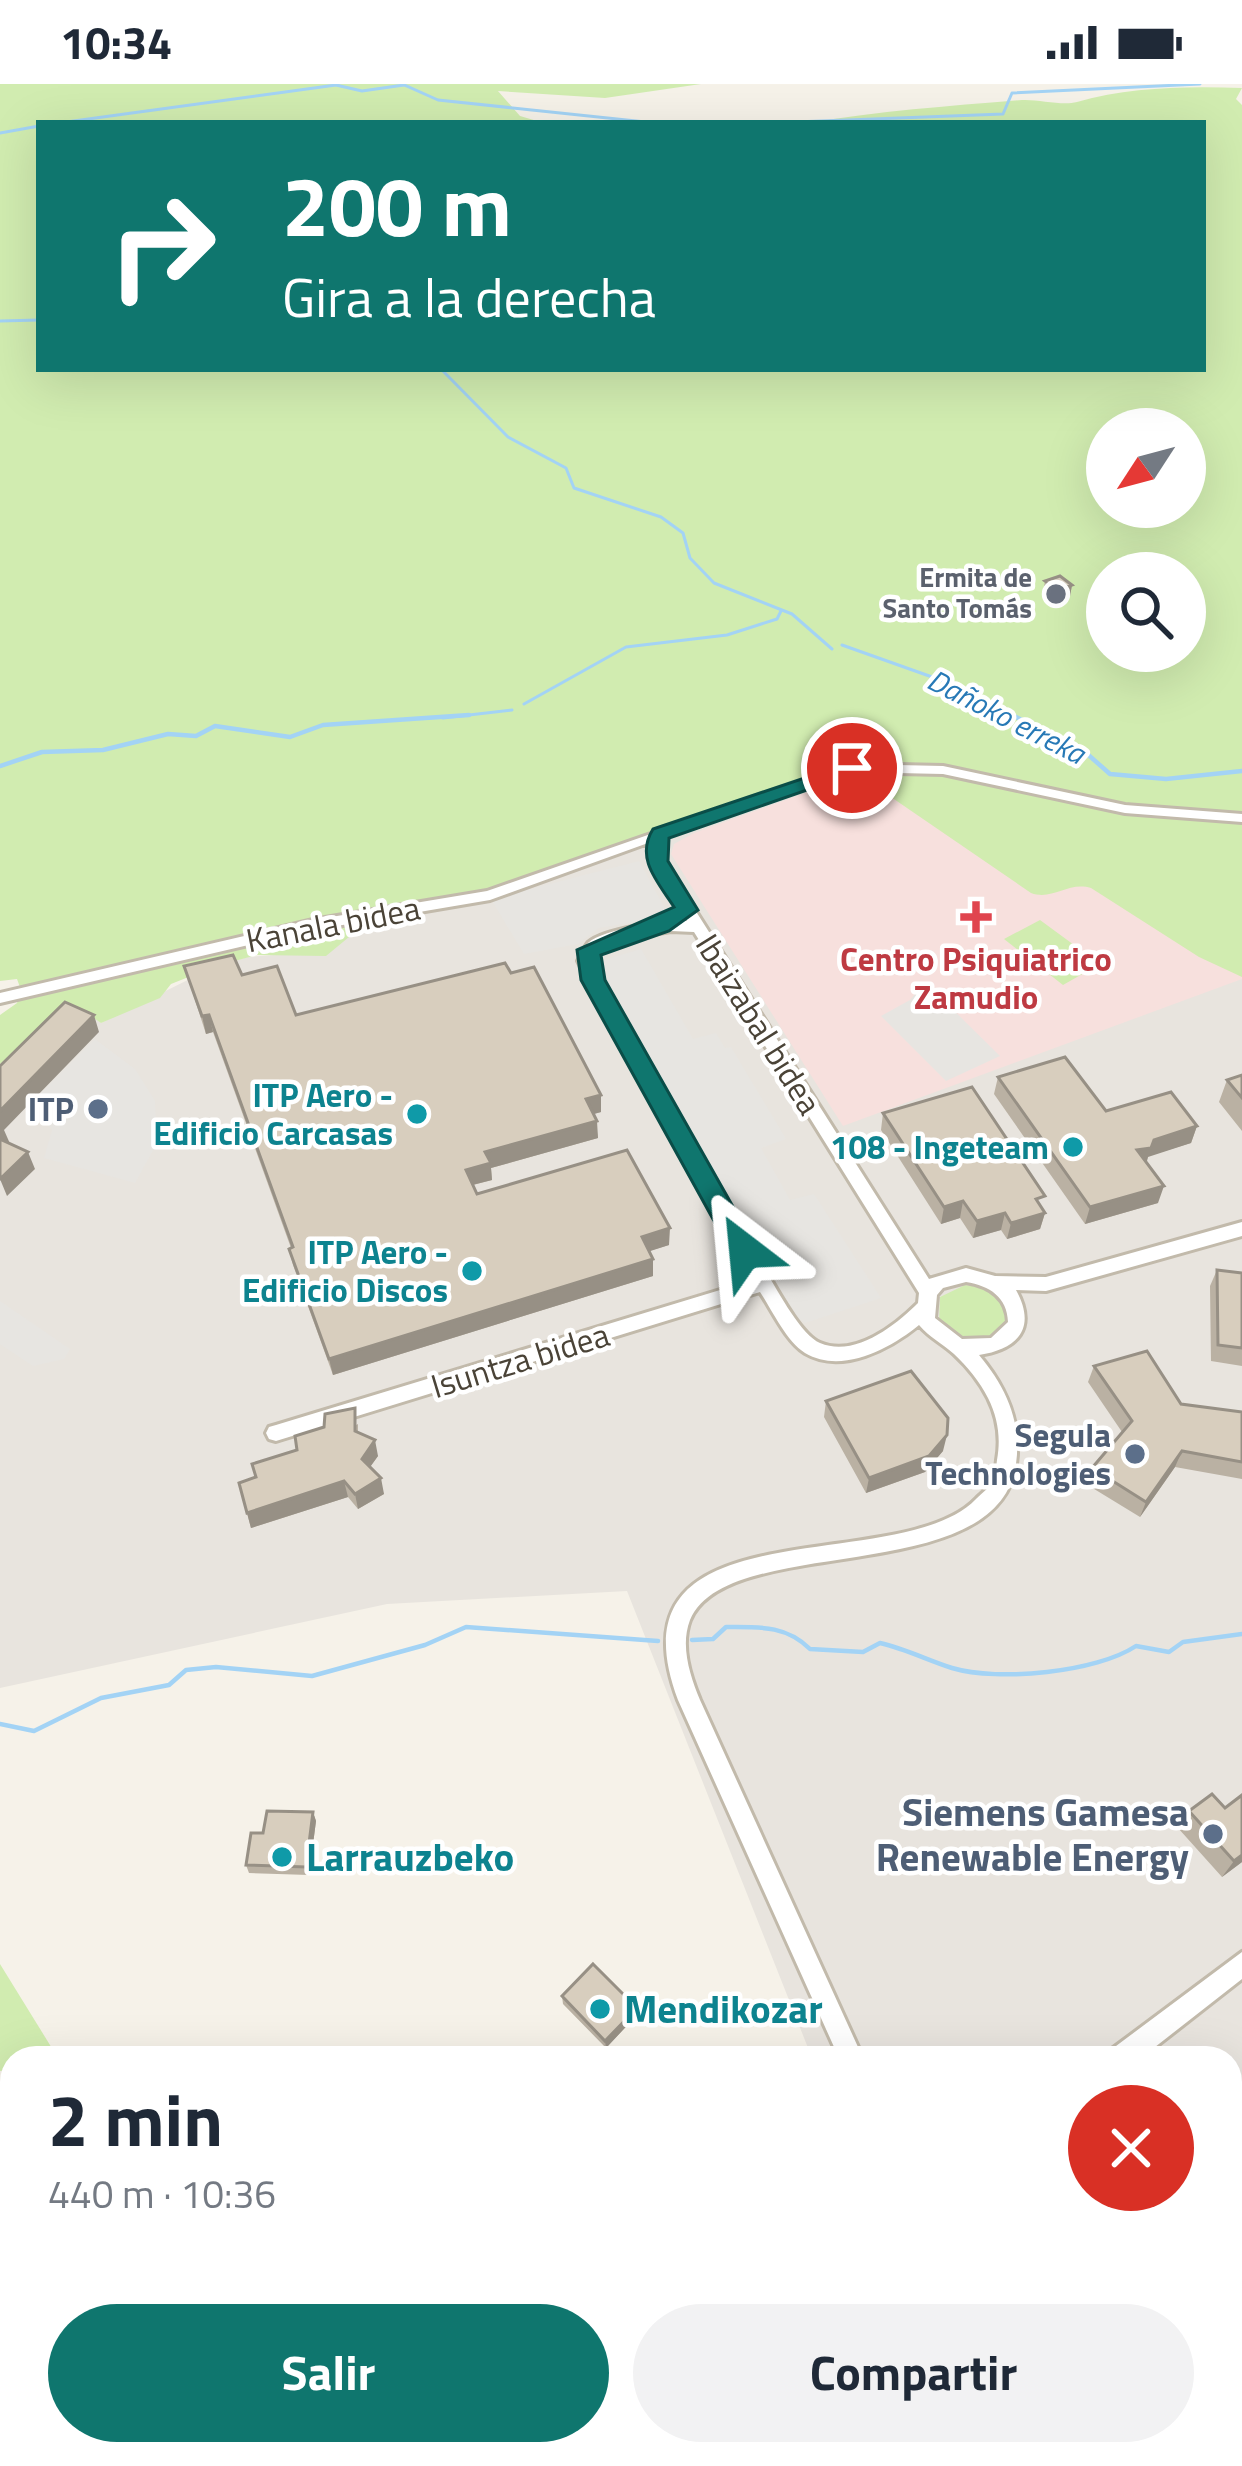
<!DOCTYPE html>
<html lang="es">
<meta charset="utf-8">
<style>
body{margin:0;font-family:"Titillium Web",sans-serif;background:#f2f2f3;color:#1f2937;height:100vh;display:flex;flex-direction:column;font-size:45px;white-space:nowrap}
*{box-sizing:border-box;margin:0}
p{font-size:39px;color:#747a83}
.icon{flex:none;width:66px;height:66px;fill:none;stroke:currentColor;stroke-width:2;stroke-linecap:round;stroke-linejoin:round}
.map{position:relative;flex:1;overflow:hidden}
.panel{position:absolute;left:0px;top:1962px;width:1242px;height:420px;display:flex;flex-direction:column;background:#fff;border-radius:36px 36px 0 0;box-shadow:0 12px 48px #0002}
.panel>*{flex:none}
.hud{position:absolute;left:36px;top:36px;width:1170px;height:252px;border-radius:0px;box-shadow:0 12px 48px #0002;background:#0f766e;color:#fff;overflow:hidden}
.needle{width:78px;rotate:234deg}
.buttons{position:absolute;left:1086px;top:324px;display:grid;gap:24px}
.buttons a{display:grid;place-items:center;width:120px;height:120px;border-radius:50%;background:#fff;box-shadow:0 12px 48px #0002;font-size:60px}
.pin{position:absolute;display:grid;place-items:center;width:102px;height:102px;color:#fff;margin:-51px;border:6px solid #fff;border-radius:50%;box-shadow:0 3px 12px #0007}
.me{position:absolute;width:132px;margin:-66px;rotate:331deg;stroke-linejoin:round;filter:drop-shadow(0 0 9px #0008)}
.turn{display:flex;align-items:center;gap:42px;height:252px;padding:0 48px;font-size:54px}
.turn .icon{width:156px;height:156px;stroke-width:2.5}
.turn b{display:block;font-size:84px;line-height:102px}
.round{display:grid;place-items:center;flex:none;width:126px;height:126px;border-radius:63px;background:#f2f2f3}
.headline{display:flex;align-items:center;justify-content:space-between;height:204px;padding:0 48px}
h1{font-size:72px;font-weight:700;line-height:90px}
.cta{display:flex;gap:24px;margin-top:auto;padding:24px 48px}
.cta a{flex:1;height:138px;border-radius:72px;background:#0f766e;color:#fff;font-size:48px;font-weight:700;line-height:138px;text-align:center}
.cta a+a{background:#f2f2f3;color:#1f2937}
.status{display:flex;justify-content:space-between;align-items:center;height:84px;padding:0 60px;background:#fff;direction:ltr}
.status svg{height:33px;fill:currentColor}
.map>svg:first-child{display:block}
</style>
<div class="status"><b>10:34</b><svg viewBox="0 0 49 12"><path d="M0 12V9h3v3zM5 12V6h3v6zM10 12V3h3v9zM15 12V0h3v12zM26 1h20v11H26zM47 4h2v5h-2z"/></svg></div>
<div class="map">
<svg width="1242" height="2382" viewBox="0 0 1242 2382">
<rect width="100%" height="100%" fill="#f6f2e9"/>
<path fill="#e8e4de" d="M852,688L869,690L671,770L1242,895V2382H88L92,2370H1230V1974H812L627,1507L387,1520L0,1604V980L44,943L92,932L101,939L216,882L248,873L327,867L389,820L470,809L664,748L818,690Z"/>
<path fill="#f7e0dd" d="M844,695L877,705L891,696L1242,745V895L843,1042L671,770L674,760L694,749Z"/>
<path fill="#d1ecb0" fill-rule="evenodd" d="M0,0H701L605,14L498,7L520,32L544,39H39V285H1203V39H809C880,27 950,22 1022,16C1038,15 1062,22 1077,18C1129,3 1186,2 1242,4L1236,15L1242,21V893L1199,873L1091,804C1068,797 1053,817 1031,809L888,711L869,690H818L489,806L389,820L326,872L257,871L216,882L171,900L160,914L101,939L88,930L44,943L0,980V931L17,919L21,906L17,895L0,897ZM1107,345H1185V423H1107ZM1107,489H1185V567H1107Z
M1040,836L1100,880L1063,901L1004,855Z
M965,1201C988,1203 1007,1214 1006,1238C987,1267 961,1257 939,1238L940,1213Z
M0,1880L58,1974H12V1985L0,1987Z"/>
<path fill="#e7e5e1" d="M639,777L669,832L599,844L578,860L524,870L491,815Z
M641,865L693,955L716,949L725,964L731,963L786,1055L761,1064L790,1116L814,1110L881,1214L805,1239L794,1231L598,888L597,878Z
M925,898L1000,972L946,997L881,932L910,916Z
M95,955L135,985L155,1017L157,1059L135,1099L44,1074L52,1046L31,1019Z
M0,1217L70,1265L64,1275L33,1282L0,1260Z
M324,2370H481L473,2382H338Z"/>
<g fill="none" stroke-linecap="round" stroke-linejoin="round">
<path stroke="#a3d3f5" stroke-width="3" d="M402,0L438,16L655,39
M59,39L336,1L362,7L404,1
M674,39H707
M769,39L1003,30L1012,9L1200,0
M0,49L39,42
M0,237L39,236
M441,285L508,353L566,384L574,404L661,433L683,449L690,474L714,499L792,530L832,565
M842,561L949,599L1018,634
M524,620L626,563L727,551L777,535L781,527
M443,634L512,626"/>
<path stroke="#a3d3f5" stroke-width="4.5" d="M1012,631L1085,668L1110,690L1166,695L1242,687
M0,682L42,668L103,666L168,650L196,652L215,642L290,653L323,641L469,631
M692,1556L713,1555L726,1543C759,1543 786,1541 810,1565L863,1568L880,1559C906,1565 927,1576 952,1584C999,1598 1097,1588 1136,1562L1169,1568L1183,1558L1242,1550
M0,1640L34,1647L101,1614L169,1601L186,1586L216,1583L312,1592L425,1561L466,1543L658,1557"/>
<defs>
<path id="minor" d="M852,680L943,682L1125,721L1242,730V738L1125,729L943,690L853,688L666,752L661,761L664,777L929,1195L966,1184L995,1192L1046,1193L1242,1138V1152L1046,1207L1016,1206C1037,1244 1018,1265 979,1271C1006,1303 1022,1338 1016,1380C998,1507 728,1447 690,1536C680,1562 690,1592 700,1616L863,1974H839L678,1616C603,1416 899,1495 976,1415C982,1409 992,1402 995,1394C997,1389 996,1382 997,1376C1001,1354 998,1334 988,1314C980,1298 967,1282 954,1270C942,1259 930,1254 919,1241C891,1264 842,1291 805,1269C786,1257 772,1226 760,1208L276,1357L269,1355L266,1349L269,1343L276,1341L753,1196L649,1015L578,877C582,871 584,864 588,859C604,844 666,837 687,837L650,777L648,759L490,816L313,846L0,919V909L313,836L487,807ZM671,847L694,848L919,1209L918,1219C896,1241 855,1274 820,1259C799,1250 773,1198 760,1177C701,1080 641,981 594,877L601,864L634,853ZM966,1198C990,1202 1007,1213 1008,1238L991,1254L962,1255L935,1234L937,1211L943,1204Z
M1242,1868V1895L1141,1974H1109L1112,1965Z
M669,2370H698L693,2382H664Z
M738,2370H767L761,2382H732Z"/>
</defs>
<use href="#minor" stroke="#c2baab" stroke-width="6"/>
<use href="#minor" fill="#fff" fill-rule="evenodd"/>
</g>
<path fill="#bab1a3" d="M1045,497L1072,501L1070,512L1055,517L1043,508Z
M184,882L242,891L296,931L511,889L601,1028L594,1030L598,1054L491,1084L492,1096L473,1101L477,1110L669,1161L649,1167L653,1175V1192L333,1291L293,1181L289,1165L291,1164L213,948L206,950Z
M1242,991V1047L1219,1018L1227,996Z
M998,993L1106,1027L1197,1042L1191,1059L1148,1072L1146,1079L1158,1119L1085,1140L994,1010Z
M883,1029L1042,1124L1045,1129L1040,1145L1007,1155L1001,1146L973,1154L960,1134L941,1140L881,1046Z
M1217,1186L1242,1189V1282L1211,1277L1210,1202Z
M1094,1282L1181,1320L1242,1328V1395L1175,1383L1140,1433L1086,1400L1092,1384L1122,1348L1088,1298Z
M826,1317L943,1367L925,1388L866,1409L824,1333Z
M358,1340V1349L378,1372L370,1383L384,1410L358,1425L348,1413L251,1444L247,1429L256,1393Z
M1242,1711V1778L1222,1793L1178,1744L1189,1727L1225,1724Z
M313,1728L316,1737L309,1791L249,1789L246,1781L263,1749Z
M562,1912L637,1931L606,1964L563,1920Z
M1242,2007V2027L1233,2016Z
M1230,2035L1242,2049V2341L1230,2326Z"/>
<path fill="#979085" d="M1072,501L1070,512L1055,517L1058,506Z
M94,931L99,948L4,1046L11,1062L0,1063V1027Z
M209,931L213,948L206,950L202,932Z
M601,1011V1028L586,1032V1015Z
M597,1037L598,1054L491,1084L492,1096L468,1102L466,1086L485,1068Z
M1197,1042L1191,1059L1148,1073L1146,1081L1137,1066L1154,1056Z
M28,1068L35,1085L7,1112L0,1095Z
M1164,1102L1158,1119L1085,1140L1090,1123Z
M963,1117L960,1134L941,1140L944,1123Z
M1005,1129L1001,1146L973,1154L977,1137Z
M1045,1129L1040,1145L1007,1155L1011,1139Z
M670,1144L669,1161L641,1170L642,1153Z
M653,1175V1192L333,1291L329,1275Z
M947,1351L943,1367L925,1388L866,1409L869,1394Z
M375,1356L378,1372L365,1390L362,1375Z
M1182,1367L1175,1383L1140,1433L1146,1418Z
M381,1394L384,1410L358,1425L355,1410Z
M344,1397L348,1413L251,1444L247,1429Z
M313,1728L316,1737L309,1791L306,1783Z
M1242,1771V1778L1222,1793L1234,1777Z
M637,1924V1931L606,1964L605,1957Z"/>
<path fill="#d8cebe" stroke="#979085" stroke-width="3" d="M1060,492L1072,501L1058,506L1045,497Z
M233,871L242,891L277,882L296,931L505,879L511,889L534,883L601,1011L586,1015L597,1037L485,1068L491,1079L466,1086L477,1110L627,1066L670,1144L642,1153L653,1175L329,1275L289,1165L293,1163L209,931L202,932L184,882Z
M65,918L94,931L0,1027V982Z
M1065,973L1106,1027L1171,1008L1197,1042L1154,1056L1151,1064L1137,1066L1164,1102L1090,1123L998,993Z
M1242,991V1014L1227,996Z
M972,1003L1045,1112L1036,1115L1045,1129L1011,1139L1005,1129L977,1137L963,1117L944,1123L883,1029Z
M0,1055L28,1068L0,1095Z
M1217,1186L1242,1189V1264L1218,1261Z
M1147,1267L1181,1320L1242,1328V1378L1182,1367L1146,1418L1092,1384L1132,1337L1094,1282Z
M911,1287L948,1334L947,1351L929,1372L869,1394L826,1317Z
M355,1324V1347L375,1356L362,1375L381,1394L355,1410L344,1397L247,1429L239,1399L256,1393L252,1380L297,1366L295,1352L324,1343L325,1330Z
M1212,1710L1225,1724L1242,1711V1771L1234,1777L1189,1727Z
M267,1727L313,1728L306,1783L246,1781L251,1749H263Z
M593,1880L637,1924L605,1957L562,1912Z
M1230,2035L1242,2049V2322L1230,2307Z"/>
<path fill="#0f766e" stroke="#0a4d48" stroke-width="3" d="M852,678L863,684L859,688L669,754L668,777L698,826L669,847L601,871L605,896L758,1167L745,1178L735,1175L581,896L577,866L674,823C657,797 635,774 653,745Z"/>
<circle fill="#6b7280" stroke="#fff" stroke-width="4.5" cx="1056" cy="510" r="12"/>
<path fill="#e0444e" stroke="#fff" stroke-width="4.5" d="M970 815h12v12h12v12h-12v12h-12v-12h-12v-12h12z"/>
<g fill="#5c6f8a" stroke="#fff" stroke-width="4.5">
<circle cx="98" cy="1025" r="12"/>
<circle cx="1135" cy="1370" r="12"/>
<circle cx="1213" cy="1750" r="12"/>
</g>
<g fill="#0f9aa8" stroke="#fff" stroke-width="4.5">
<circle cx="417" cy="1030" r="12"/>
<circle cx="1073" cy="1063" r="12"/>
<circle cx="472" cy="1187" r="12"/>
<circle cx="282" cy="1773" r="12"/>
<circle cx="600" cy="1925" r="12"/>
</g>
<g text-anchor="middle" stroke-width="9" stroke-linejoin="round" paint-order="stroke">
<g font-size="27" font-weight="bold" fill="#5b616d" stroke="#fff" text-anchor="end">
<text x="1032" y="503">Ermita de<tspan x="1032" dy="31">Santo Tomás</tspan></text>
</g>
<g font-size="30" font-style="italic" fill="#2779b6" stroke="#fff">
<text transform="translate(1006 633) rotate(27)" y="10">Dañoko erreka</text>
</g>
<g font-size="33" fill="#4a4337" stroke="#fff">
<text transform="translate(333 840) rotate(-11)" y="12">Kanala bidea</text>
<text transform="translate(759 940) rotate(58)" y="12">Ibaizabal bidea</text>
<text transform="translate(520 1276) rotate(-17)" y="12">Isuntza bidea</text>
</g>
<g font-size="33" font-weight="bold" fill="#be3a42" stroke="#fff">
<text x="976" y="887">Centro Psiquiatrico<tspan x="976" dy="38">Zamudio</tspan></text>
</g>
<g font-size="33" font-weight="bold" fill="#0d838f" stroke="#fff" text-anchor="end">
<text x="393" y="1023">ITP Aero -<tspan x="393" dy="38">Edificio Carcasas</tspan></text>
<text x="1049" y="1075">108 - Ingeteam</text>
<text x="448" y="1180">ITP Aero -<tspan x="448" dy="38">Edificio Discos</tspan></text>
</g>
<g font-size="33" font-weight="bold" fill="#4e5e75" stroke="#fff" text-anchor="end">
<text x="74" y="1037">ITP</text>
<text x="1111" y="1363">Segula<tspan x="1111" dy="38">Technologies</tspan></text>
</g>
<g font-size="39" font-weight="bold" fill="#4e5e75" stroke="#fff" text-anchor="end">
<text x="1189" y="1742">Siemens Gamesa<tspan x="1189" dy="45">Renewable Energy</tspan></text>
</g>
<g font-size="39" font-weight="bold" fill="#0d838f" stroke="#fff" text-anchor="start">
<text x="306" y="1787">Larrauzbeko</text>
<text x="624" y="1939">Mendikozar</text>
</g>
</g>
</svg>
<div class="buttons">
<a><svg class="needle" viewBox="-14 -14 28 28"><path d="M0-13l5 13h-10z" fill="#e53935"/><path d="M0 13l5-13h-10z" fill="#747a83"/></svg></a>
<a><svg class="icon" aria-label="search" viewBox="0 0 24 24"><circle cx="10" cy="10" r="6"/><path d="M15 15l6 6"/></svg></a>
</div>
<div class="pin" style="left:852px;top:684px;background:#d93025"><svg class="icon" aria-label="arrive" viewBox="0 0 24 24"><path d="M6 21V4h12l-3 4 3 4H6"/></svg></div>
<svg class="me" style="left:745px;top:1167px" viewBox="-20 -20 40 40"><path d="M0-17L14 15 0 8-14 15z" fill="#0f766e" stroke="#fff" stroke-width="4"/></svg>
<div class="hud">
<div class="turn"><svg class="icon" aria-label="right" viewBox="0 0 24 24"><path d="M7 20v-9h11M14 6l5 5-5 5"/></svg><div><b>200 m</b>Gira a la derecha</div></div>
</div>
<section class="panel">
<div class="headline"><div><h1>2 min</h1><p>440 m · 10:36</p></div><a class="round" style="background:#d93025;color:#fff"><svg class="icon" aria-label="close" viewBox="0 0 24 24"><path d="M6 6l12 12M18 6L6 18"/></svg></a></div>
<div class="cta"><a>Salir</a><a>Compartir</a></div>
</section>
</div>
